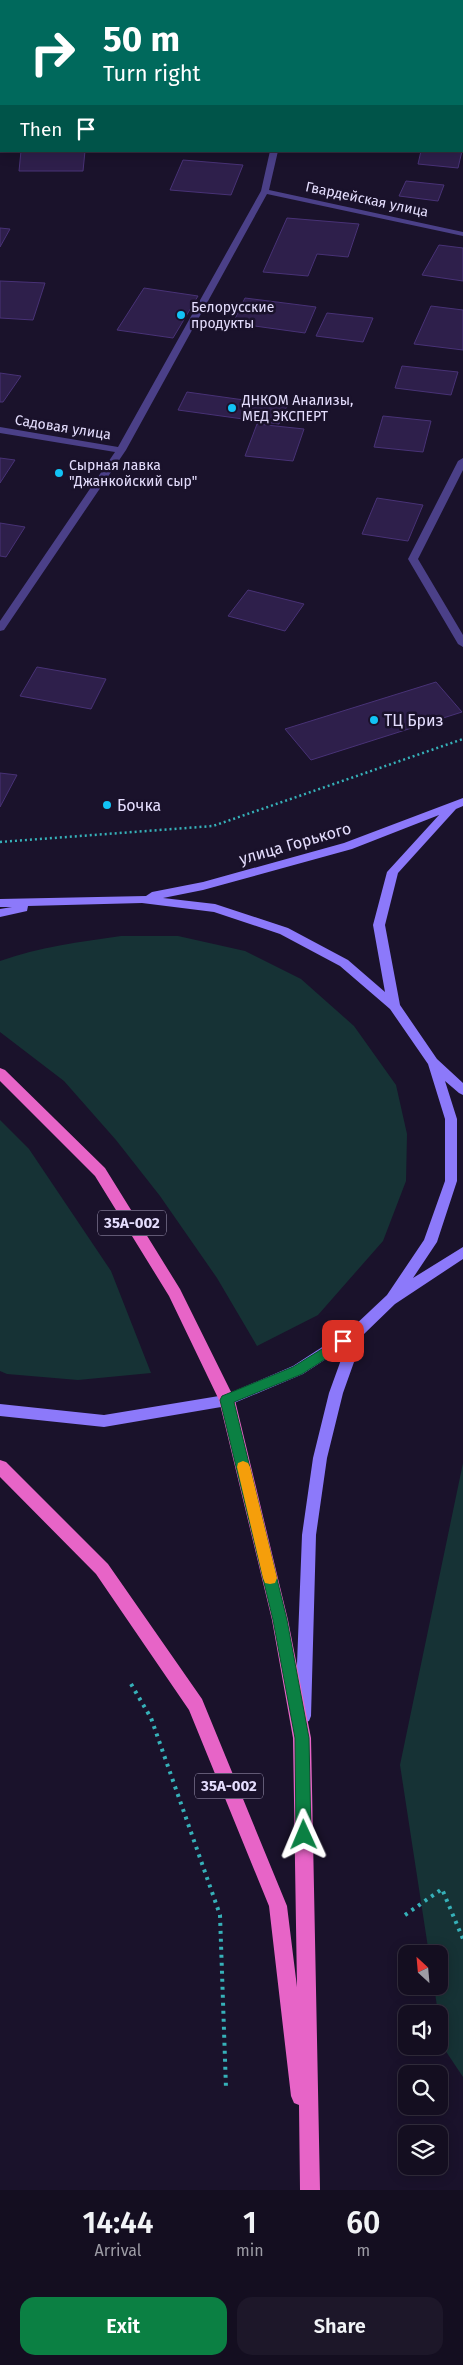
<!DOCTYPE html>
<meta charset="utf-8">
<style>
body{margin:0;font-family:"Fira Sans",sans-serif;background:#1d1729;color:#f1f3f6;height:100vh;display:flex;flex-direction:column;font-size:19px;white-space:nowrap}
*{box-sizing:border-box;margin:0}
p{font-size:16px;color:#9d9ca5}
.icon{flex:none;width:28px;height:28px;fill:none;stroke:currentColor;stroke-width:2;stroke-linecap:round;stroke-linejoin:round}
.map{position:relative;height:2190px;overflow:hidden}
.side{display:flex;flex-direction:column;background:#140e20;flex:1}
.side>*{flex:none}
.hud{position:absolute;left:0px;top:0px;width:464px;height:152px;box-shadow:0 2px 12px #0003,0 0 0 1px #332e3e;background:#00695c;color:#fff;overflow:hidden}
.needle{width:32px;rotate:334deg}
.buttons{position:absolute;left:398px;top:1945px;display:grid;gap:10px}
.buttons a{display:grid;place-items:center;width:50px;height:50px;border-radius:10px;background:#140e20;box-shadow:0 2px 12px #0003,0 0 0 1px #332e3e;font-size:25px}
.pin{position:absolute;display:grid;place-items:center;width:42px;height:42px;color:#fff;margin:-21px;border-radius:10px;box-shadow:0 2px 8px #0006}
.me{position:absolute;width:55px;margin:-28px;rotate:359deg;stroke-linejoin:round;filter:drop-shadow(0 0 4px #0008)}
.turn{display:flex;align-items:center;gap:18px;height:105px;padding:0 20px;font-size:22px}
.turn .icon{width:65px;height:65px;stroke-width:2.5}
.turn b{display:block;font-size:35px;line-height:42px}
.then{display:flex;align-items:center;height:48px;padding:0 20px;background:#0003;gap:10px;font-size:19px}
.eta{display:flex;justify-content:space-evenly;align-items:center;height:85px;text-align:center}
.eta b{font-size:30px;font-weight:600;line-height:35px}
.primary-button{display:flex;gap:10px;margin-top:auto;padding:10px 20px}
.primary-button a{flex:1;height:58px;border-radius:15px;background:#0b8043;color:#fff;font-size:20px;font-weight:600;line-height:58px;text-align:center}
.primary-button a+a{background:#1d1729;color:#f1f3f6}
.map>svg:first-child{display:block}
</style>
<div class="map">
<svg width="463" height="2190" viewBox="0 0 463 2190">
<rect width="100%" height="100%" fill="#1a122b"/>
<path fill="#163235" d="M121,936H178L245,951L301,979L354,1026L396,1085L407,1134L406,1181L383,1241L318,1315L257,1346L217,1278L160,1196L116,1140L64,1081L0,1032V961C39,947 80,942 121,936Z
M0,1120L29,1149L111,1271L151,1373L78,1380L7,1374L0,1371Z
M463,1463V2077L443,2047L434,1986H439V1954H429L400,1765Z"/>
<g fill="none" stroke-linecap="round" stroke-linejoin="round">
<path fill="#0e1c49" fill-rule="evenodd" d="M0,87H1V93H0Z
M462,113H463V119H462Z"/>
</g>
<path fill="#2e1f4b" stroke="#483276" d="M414,0H463V17L462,1Z
M21,151H85L83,171H19Z
M421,151H462L458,168L418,164Z
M183,160L243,165L231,195L170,190Z
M406,181L444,185L438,201L399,196Z
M287,218L359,224L348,257L317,254L308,276L263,272Z
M0,228L10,229L0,247Z
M439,245L463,248V281L422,275Z
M0,281L45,283L33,320L0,318Z
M144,288L198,296L173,338L117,330Z
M245,298L316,307L305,333L233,323Z
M431,306L463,310V350L414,344Z
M327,313L373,318L363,342L316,336Z
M402,366L458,372L451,395L395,388Z
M0,373L21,376L3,402H0Z
M187,392L287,406L279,424L178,410Z
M383,416L431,421L423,452L374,447Z
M257,424L304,429L293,461L245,456Z
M0,458L15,460L0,483Z
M377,498L423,505L408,541L362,534Z
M0,523L25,527L6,557L0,556Z
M248,590L304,604L285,631L228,616Z
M37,667L106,679L91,709L20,696Z
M436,682L462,712L311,760L285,729Z
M0,773L17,775L0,807Z"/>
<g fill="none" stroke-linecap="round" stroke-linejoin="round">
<path stroke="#36b1b9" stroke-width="2.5" stroke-dasharray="2 3" stroke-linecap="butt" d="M0,842L213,826L463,739"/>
<path stroke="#36b1b9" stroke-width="4" stroke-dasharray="3 5" stroke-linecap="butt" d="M131,1684L151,1718L220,1915L226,2088
M405,1915L442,1889L463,1939"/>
<path fill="#4b4088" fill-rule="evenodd" d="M0,75H1V79H0Z"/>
<path stroke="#4b4088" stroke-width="12" d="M347,1L348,0"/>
<path fill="#4b4088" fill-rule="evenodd" d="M0,119H1V123H0Z
M270,151H278L269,190L463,232V236L267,194L126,450L4,630L0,631V621L115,452L0,433V427L118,447L261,191Z
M463,458V470L418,559L463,635V647L458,644L408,559L458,461Z"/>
<path fill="#8c79fa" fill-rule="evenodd" d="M463,798V806L456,809L398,873L385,925L400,1005L437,1059L463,1083V1095L459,1093L445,1081L457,1119V1181L437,1242L413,1278L463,1247V1259L395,1304L364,1334L343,1393L327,1458L316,1535L311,1716L309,1721L303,1723L297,1721L295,1716L302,1535L313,1458L329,1393L346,1346L303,1374L227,1406L104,1427L0,1416V1404L104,1415L225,1395L293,1366L353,1327L387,1295L424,1240L445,1181V1119L428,1064L390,1009L340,966L280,934L214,912L142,903L28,906L27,911L0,917V909L12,907H0V899L146,896L152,892L203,882L344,843ZM439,815L387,872L373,925L385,992L348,960L288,928L215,904L163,898L203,890L352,849Z"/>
<path fill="#e764c7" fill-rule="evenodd" d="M0,1068L5,1070L105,1168L180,1289L235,1400L288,1620L311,1738L320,2190H300L299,2105L294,2103L291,2096L269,1906L189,1710L96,1574L0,1477V1460L6,1462L108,1564L202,1699L287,1906L297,1987L293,1738L272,1620L219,1400L169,1296L95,1176L0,1081Z"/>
</g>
<path fill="#0b8043" stroke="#07532c" d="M343,1336L347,1338L349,1341L347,1345L302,1374L234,1402L287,1620L309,1738L311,1835L309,1840L304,1842L298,1840L296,1835L295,1738L273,1620L220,1400L222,1396L293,1367Z"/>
<path fill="#f59e0b" d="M243,1461L248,1463L250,1467L277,1578L275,1583L270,1584L265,1583L263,1578L237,1467L238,1463Z"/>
<g fill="#12c3f6" stroke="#1a122b" stroke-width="2">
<circle cx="181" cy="315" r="5"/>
<circle cx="232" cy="408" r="5"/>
<circle cx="59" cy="473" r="5"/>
<circle cx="374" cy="720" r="5"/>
<circle cx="107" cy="805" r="5"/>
</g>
<g text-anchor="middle" stroke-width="5" stroke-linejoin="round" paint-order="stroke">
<g font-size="14" fill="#e5defe" stroke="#1a122b">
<text transform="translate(367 199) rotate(12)" y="5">Гвардейская улица</text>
<text transform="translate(63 427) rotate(9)" y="5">Садовая улица</text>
</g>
<g font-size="14" fill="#e5defe" stroke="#1a122b" text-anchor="start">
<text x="191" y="312">Белорусские<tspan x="191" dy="16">продукты</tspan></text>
<text x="242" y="405">ДНКОМ Анализы,<tspan x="242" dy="16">МЕД ЭКСПЕРТ</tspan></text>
<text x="69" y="470">Сырная лавка<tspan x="69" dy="16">"Джанкойский сыр"</tspan></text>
</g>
<g fill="#1a122b" stroke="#a8a1bf" stroke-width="1">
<rect x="98" y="1210.5" width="68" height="25" rx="4"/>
<rect x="195" y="1773.5" width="68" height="25" rx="4"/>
</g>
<g font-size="15" font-weight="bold" fill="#e5defe">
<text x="132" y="1228">35А-002</text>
<text x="229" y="1791">35А-002</text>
</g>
<g font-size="16" fill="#e5defe" stroke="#1a122b" text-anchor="start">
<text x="384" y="726">ТЦ Бриз</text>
<text x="117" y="811">Бочка</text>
</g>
<g font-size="16" fill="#e5defe" stroke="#1a122b">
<text transform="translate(295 843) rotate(-16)" y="6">улица Горького</text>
</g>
</g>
</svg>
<div class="buttons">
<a><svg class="needle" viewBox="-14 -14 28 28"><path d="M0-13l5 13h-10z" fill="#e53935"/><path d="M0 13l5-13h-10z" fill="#9d9ca5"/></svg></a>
<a><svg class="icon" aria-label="sound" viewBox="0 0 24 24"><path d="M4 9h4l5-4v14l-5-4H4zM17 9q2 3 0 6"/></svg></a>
<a><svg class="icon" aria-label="search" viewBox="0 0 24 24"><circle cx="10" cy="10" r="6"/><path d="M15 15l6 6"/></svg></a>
<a><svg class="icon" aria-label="layers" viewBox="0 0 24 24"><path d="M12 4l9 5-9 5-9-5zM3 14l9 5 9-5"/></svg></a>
</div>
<div class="pin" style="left:343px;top:1341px;background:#d93025"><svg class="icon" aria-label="arrive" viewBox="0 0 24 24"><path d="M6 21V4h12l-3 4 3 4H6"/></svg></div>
<svg class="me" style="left:304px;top:1835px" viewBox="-20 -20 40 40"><path d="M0-17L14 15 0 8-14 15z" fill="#0b8043" stroke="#fff" stroke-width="4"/></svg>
<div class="hud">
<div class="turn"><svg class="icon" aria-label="right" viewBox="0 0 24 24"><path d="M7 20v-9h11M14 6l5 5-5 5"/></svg><div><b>50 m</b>Turn right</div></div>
<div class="then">Then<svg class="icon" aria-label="arrive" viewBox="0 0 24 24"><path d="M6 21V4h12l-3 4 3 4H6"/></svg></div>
</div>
</div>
<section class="side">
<div class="eta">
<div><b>14:44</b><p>Arrival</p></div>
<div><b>1</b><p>min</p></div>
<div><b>60</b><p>m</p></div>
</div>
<div class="primary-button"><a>Exit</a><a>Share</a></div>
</section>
